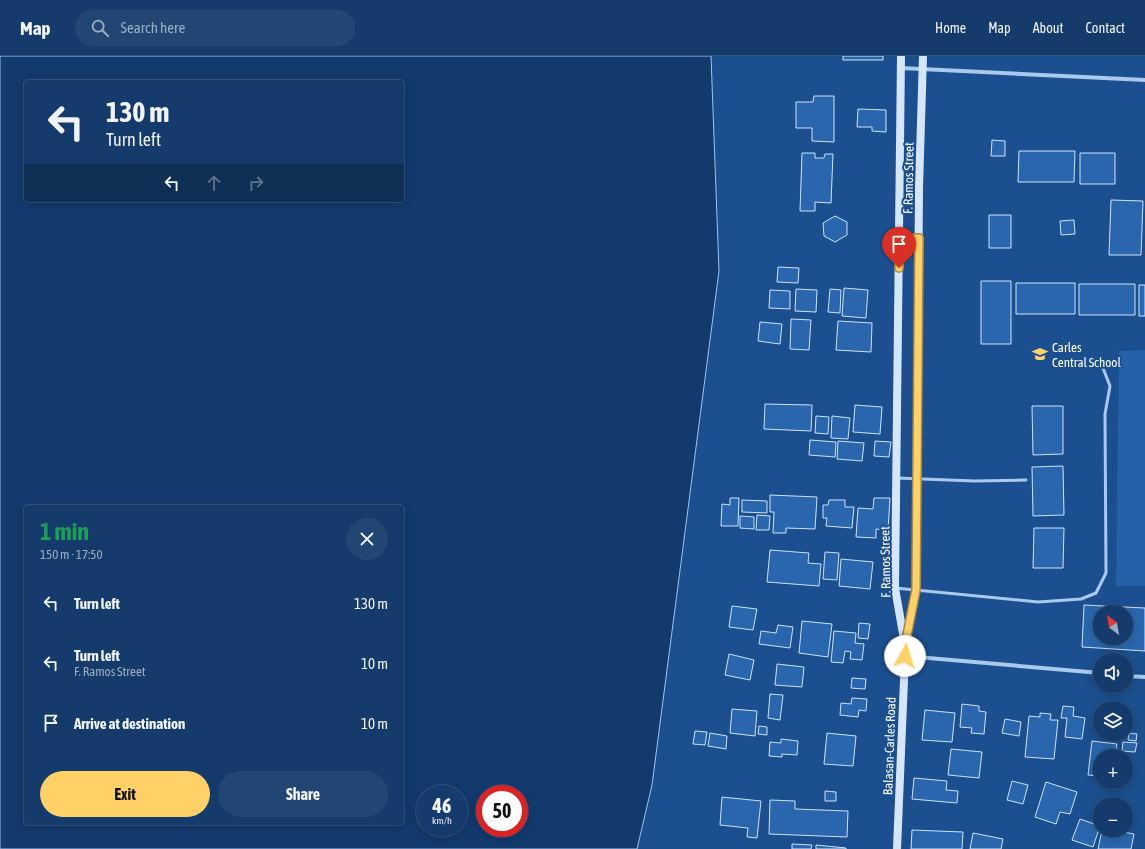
<!DOCTYPE html>
<meta charset="utf-8">
<style>
body{margin:0;font-family:"Asap Condensed",sans-serif;background:#214673;color:#f1f3f6;height:100vh;display:flex;flex-direction:column;font-size:15px;white-space:nowrap}
*{box-sizing:border-box;margin:0}
p{font-size:13px;color:#9dadc1}
.icon{flex:none;width:22px;height:22px;fill:none;stroke:currentColor;stroke-width:2;stroke-linecap:round;stroke-linejoin:round}
.map{position:relative;flex:1;overflow:hidden}
.sheet{position:absolute;left:24px;top:449px;width:380px;height:320px;display:flex;flex-direction:column;background:#143b6b;border-radius:4px;box-shadow:0 2px 10px #0003,0 0 0 1px #33557e}
.sheet>*{flex:none}
.banner{position:absolute;left:24px;top:24px;width:380px;height:122px;border-radius:4px;box-shadow:0 2px 10px #0003,0 0 0 1px #33557e;background:#143b6b;color:#f1f3f6;overflow:hidden}
.needle{width:26px;rotate:329deg}
.fabs{position:absolute;left:1093px;top:549px;display:grid;gap:8px}
.fabs a{display:grid;place-items:center;width:40px;height:40px;border-radius:50%;background:#143b6b;box-shadow:0 2px 10px #0003,0 0 0 1px #33557e;font-size:20px}
.speed{position:absolute;left:416px;top:729px;display:flex;gap:8px;font-size:20px;font-weight:700;text-align:center}
.speed>*{display:grid;place-content:center;width:52px;height:52px;border-radius:50%;background:#143b6b;box-shadow:0 2px 10px #0003,0 0 0 1px #33557e;line-height:1}
.speed small{font-size:10px;font-weight:400}
.speed .limit{border:6px solid #d22;background:#fff;color:#111}
.pin{position:absolute;display:grid;place-items:center;width:34px;height:34px;color:#fff;margin:-41px -17px;border-radius:50% 50% 50% 0;rotate:-45deg;box-shadow:0 0 4px #0007}
.pin .icon{rotate:45deg}
.me{position:absolute;width:44px;margin:-22px;rotate:6deg;stroke-linejoin:round;filter:drop-shadow(0 0 3px #0008)}
.turn{display:flex;align-items:center;gap:14px;height:84px;padding:0 16px;font-size:18px}
.turn .icon{width:52px;height:52px;stroke-width:2.5}
.turn b{display:block;font-size:28px;line-height:34px}
.lanes{display:flex;align-items:center;height:38px;padding:0 16px;background:#0003;justify-content:center;gap:20px;direction:ltr}
.lanes .off{opacity:.35}
.round{display:grid;place-items:center;flex:none;width:42px;height:42px;border-radius:21px;background:#214673}
.overview{display:flex;align-items:center;justify-content:space-between;height:68px;padding:0 16px}
h1{font-size:24px;font-weight:700;line-height:30px;color:#1e9e55}
.cta{display:flex;gap:8px;margin-top:auto;padding:8px 16px}
.cta a{flex:1;height:46px;border-radius:24px;background:#ffd166;color:#111;font-size:16px;font-weight:700;line-height:46px;text-align:center}
.cta a+a{background:#214673;color:#f1f3f6}
ul{padding:0;list-style:none}
li{display:flex;align-items:center;gap:12px;height:60px;padding:0 16px}
li div{flex:1}
li b{display:block;font-size:15px}
li em{font-style:normal}
header{display:flex;align-items:center;gap:24px;box-sizing:border-box;height:56px;padding:0 20px;background:#143b6b;border-bottom:1px solid #33557e}
header strong{font-size:19px}
nav{display:flex;gap:22px;margin-inline-start:auto;font-size:14px}
.search{width:280px;height:36px;background:#214673;display:flex;align-items:center;gap:10px;box-sizing:border-box;padding:0 14px;border-radius:22px;color:#9dadc1;font-size:15px}
.map>svg:first-child{display:block}
</style>
<header>
<strong>Map</strong>
<div class="search"><svg class="icon" aria-label="search" viewBox="0 0 24 24"><circle cx="10" cy="10" r="6"/><path d="M15 15l6 6"/></svg>Search here</div>
<nav><a>Home</a><a>Map</a><a>About</a><a>Contact</a></nav>
</header>
<div class="map">
<svg width="1145" height="793" viewBox="0 0 1145 793">
<rect width="100%" height="100%" fill="#1b4f8f"/>
<path fill="#2461a8" d="M1145,294V530H1116L1119,295Z"/>
<path fill="#123a6d" stroke="#9cc4f0" fill-rule="evenodd" d="M0,0H711L719,215L652,729L637,793H0ZM26,26H402V144H26ZM26,451H402V767H26ZM425,738H459V772H425ZM485,738H519V772H485Z"/>
<path fill="#2a66ad" stroke="#cfe3fa" fill-rule="evenodd" d="M843,0H883V4H843Z
M814,40H834V86L812,85V72H796V46H813Z
M858,53L886,54V76L872,75V71H857Z
M992,84L1005,85V100H991Z
M1019,95H1075L1074,126H1018Z
M802,97H815V102H824L825,98H833L831,147L815,146V155H800Z
M1080,97H1115V128H1080Z
M1111,144L1143,145L1141,199H1109Z
M989,159H1011V192H989Z
M835,160L847,166V179L835,186L824,180L823,167Z
M1074,164L1075,178L1061,179L1060,165Z
M778,211L799,212L798,227L777,226Z
M981,225H1011V288H981Z
M1016,227H1075V258H1016Z
M1079,228H1135V259H1079Z
M1139,229H1145V260H1139Z
M844,232L868,234L866,262L842,260Z
M796,233L817,234L816,256L795,255Z
M830,233L841,234L840,257L828,256Z
M770,234L790,235V253L769,252Z
M791,263L811,264L809,294L790,293Z
M838,265L872,267L871,296L836,294Z
M760,266L782,268L780,288L758,285Z
M765,348L812,349L811,375L764,373Z
M855,349L882,351L880,378L853,376Z
M1032,350H1063V398L1033,399Z
M816,360L829,361L828,378L815,377Z
M832,360L850,362L848,383L831,382Z
M810,384L836,386L835,401L809,399Z
M838,385L864,387L862,405L837,403Z
M875,385L891,386L889,401L874,400Z
M1063,410L1064,459L1033,460L1032,411Z
M770,439L817,441L815,473L786,472V477H773L774,456H770Z
M730,442H739L738,470H721L722,448L730,449Z
M874,442H890L888,474L876,473V482L856,481L858,452L873,453Z
M742,444L767,445V457L742,456Z
M829,444H845V451H854L852,472L826,470L827,462H823V449H828Z
M757,459L770,460L769,474H756Z
M740,460L754,461V473L740,472Z
M1034,472H1064L1063,512H1033Z
M770,494L809,497L808,507L821,508L819,530L767,526Z
M825,496L839,497L837,524L823,523Z
M841,503L873,506L870,533L839,530Z
M1084,549L1145,552V595L1082,591ZM1100,556H1126V582H1100Z
M732,550L757,553L753,574L729,571Z
M802,565L832,568L828,601L799,597Z
M859,567L870,568L868,583L858,582Z
M778,569L793,571L790,592L759,588L761,575L776,577Z
M834,575L856,577L855,587L864,588L862,604L850,603L851,596L845,595L843,607L831,606Z
M729,598L754,604L750,624L725,619Z
M777,608L804,611L802,631L775,629Z
M852,622L866,623L865,633L851,632Z
M770,638L783,639L780,664L768,662Z
M852,642L867,643L866,655L859,654L858,661L840,659L841,647L851,648Z
M962,648L979,650V655L986,656L984,678L971,677L972,672L960,671Z
M1063,650L1074,651L1073,660L1085,662L1082,683L1065,681L1067,662H1061Z
M732,653L757,655L755,680L730,677Z
M925,654L955,657L952,686L922,684Z
M1040,657L1051,658L1050,664H1058L1054,703L1025,701L1029,660L1040,661Z
M1005,663L1021,666L1019,680L1002,677Z
M759,670L767,671V679L758,678Z
M695,675L707,676L705,689L693,688Z
M710,677L727,680L726,693L708,690Z
M827,677L856,680L853,710L824,708Z
M1129,677L1137,678L1136,685L1128,684Z
M781,683L798,685L797,699L782,698V701L769,700L770,686L781,687Z
M1092,685L1117,688L1115,700H1100V720L1088,719Z
M1123,686L1137,687L1135,696L1122,695Z
M951,693L982,696L979,722L948,719Z
M914,722L947,725L946,734L958,735L957,747L912,743Z
M1012,725L1028,729L1023,748L1007,744Z
M1046,726L1077,736L1070,758L1060,756L1056,768L1035,761Z
M825,735L836,736V745H825Z
M722,741L761,745L757,782L747,781L748,772L720,769Z
M770,744L795,745V753L848,755L847,781L769,778Z
M1080,763L1100,770L1093,791L1072,784Z
M912,774L963,776L962,793H911Z
M1102,774H1114L1134,778L1131,793H1098Z
M973,777L1003,783L1001,793H970Z
M792,788L812,789L811,793H792Z
M816,789L846,792V793H816Z"/>
<g fill="none" stroke-linecap="round" stroke-linejoin="round">
<path stroke="#a9c9ee" stroke-width="3" d="M897,422L974,425L1026,424
M895,532L1038,546L1081,543L1096,537L1106,517L1105,358L1110,330L1101,307"/>
<path stroke="#a9c9ee" stroke-width="4" d="M901,12L1145,24
M905,600L1100,617
M1126,620L1145,621"/>
<path stroke="#d6e6fa" stroke-width="8" d="M899,182H919
M906,584L916,534L919,132L923,0
M897,793L905,600V589L895,532L901,0"/>
</g>
<g fill="none" stroke-linecap="round" stroke-linejoin="round">
<defs>
<path id="route" d="M899,212V182H919L916,534L905,589V600"/>
</defs>
<use href="#route" stroke="#a68842" stroke-width="10"/>
<use href="#route" stroke="#ffd166" stroke-width="7"/>
</g>
<defs>
<symbol id="school-bare" viewBox="-9 -9 18 18"><path d="M0-5L7-2L0 1L-7-2ZM-4 1L0 2.5L4 1V4Q0 6-4 4Z" fill="#ffd166" stroke="#1b4f8f" stroke-width="2.5" paint-order="stroke"/></symbol>
</defs>
<g fill-rule="evenodd">
<use href="#school-bare" x="1029" y="287" width="22" height="22"/>
</g>
<g text-anchor="middle" stroke-width="4" stroke-linejoin="round" paint-order="stroke">
<g font-size="13" fill="#fff" stroke="#1b4f8f">
<text transform="translate(908 122) rotate(-89)" y="5">F. Ramos Street</text>
<text transform="translate(885 506) rotate(-91)" y="5">F. Ramos Street</text>
<text transform="translate(889 690) rotate(-88)" y="5">Balasan-Carles Road</text>
</g>
<g font-size="13" fill="#fff" stroke="#1b4f8f" text-anchor="start">
<text x="1052" y="296">Carles<tspan x="1052" dy="15">Central School</tspan></text>
</g>
</g>
</svg>
<div class="fabs">
<a><svg class="needle" viewBox="-14 -14 28 28"><path d="M0-13l5 13h-10z" fill="#e53935"/><path d="M0 13l5-13h-10z" fill="#9dadc1"/></svg></a>
<a><svg class="icon" aria-label="sound" viewBox="0 0 24 24"><path d="M4 9h4l5-4v14l-5-4H4zM17 9q2 3 0 6"/></svg></a>
<a><svg class="icon" aria-label="layers" viewBox="0 0 24 24"><path d="M12 4l9 5-9 5-9-5zM3 14l9 5 9-5"/></svg></a>
<a>+</a>
<a>−</a>
</div>
<div class="speed"><div>46<small>km/h</small></div><div class="limit">50</div></div>
<div class="pin" style="left:899px;top:212px;background:#d93025"><svg class="icon" aria-label="arrive" viewBox="0 0 24 24"><path d="M6 21V4h12l-3 4 3 4H6"/></svg></div>
<svg class="me" style="left:905px;top:600px" viewBox="-20 -20 40 40"><circle r="19" fill="#fff"/><path d="M0-13L10 11 0 6-10 11z" fill="#ffd166"/></svg>
<div class="banner">
<div class="turn"><svg class="icon" aria-label="left" viewBox="0 0 24 24"><path d="M17 20v-9H6M10 6l-5 5 5 5"/></svg><div><b>130 m</b>Turn left</div></div>
<div class="lanes"><svg class="icon" aria-label="left" viewBox="0 0 24 24"><path d="M17 20v-9H6M10 6l-5 5 5 5"/></svg><svg class="icon off" aria-label="ahead" viewBox="0 0 24 24"><path d="M12 20V5M6 11l6-6 6 6"/></svg><svg class="icon off" aria-label="right" viewBox="0 0 24 24"><path d="M7 20v-9h11M14 6l5 5-5 5"/></svg></div>
</div>
<section class="sheet">
<div class="overview"><div><h1>1 min</h1><p>150 m · 17:50</p></div><a class="round"><svg class="icon" aria-label="close" viewBox="0 0 24 24"><path d="M6 6l12 12M18 6L6 18"/></svg></a></div>
<ul>
<li><svg class="icon" aria-label="left" viewBox="0 0 24 24"><path d="M17 20v-9H6M10 6l-5 5 5 5"/></svg><div><b>Turn left</b></div><em>130 m</em></li>
<li><svg class="icon" aria-label="left" viewBox="0 0 24 24"><path d="M17 20v-9H6M10 6l-5 5 5 5"/></svg><div><b>Turn left</b><p>F. Ramos Street</p></div><em>10 m</em></li>
<li><svg class="icon" aria-label="arrive" viewBox="0 0 24 24"><path d="M6 21V4h12l-3 4 3 4H6"/></svg><div><b>Arrive at destination</b></div><em>10 m</em></li>
</ul>
<div class="cta"><a>Exit</a><a>Share</a></div>
</section>
</div>
